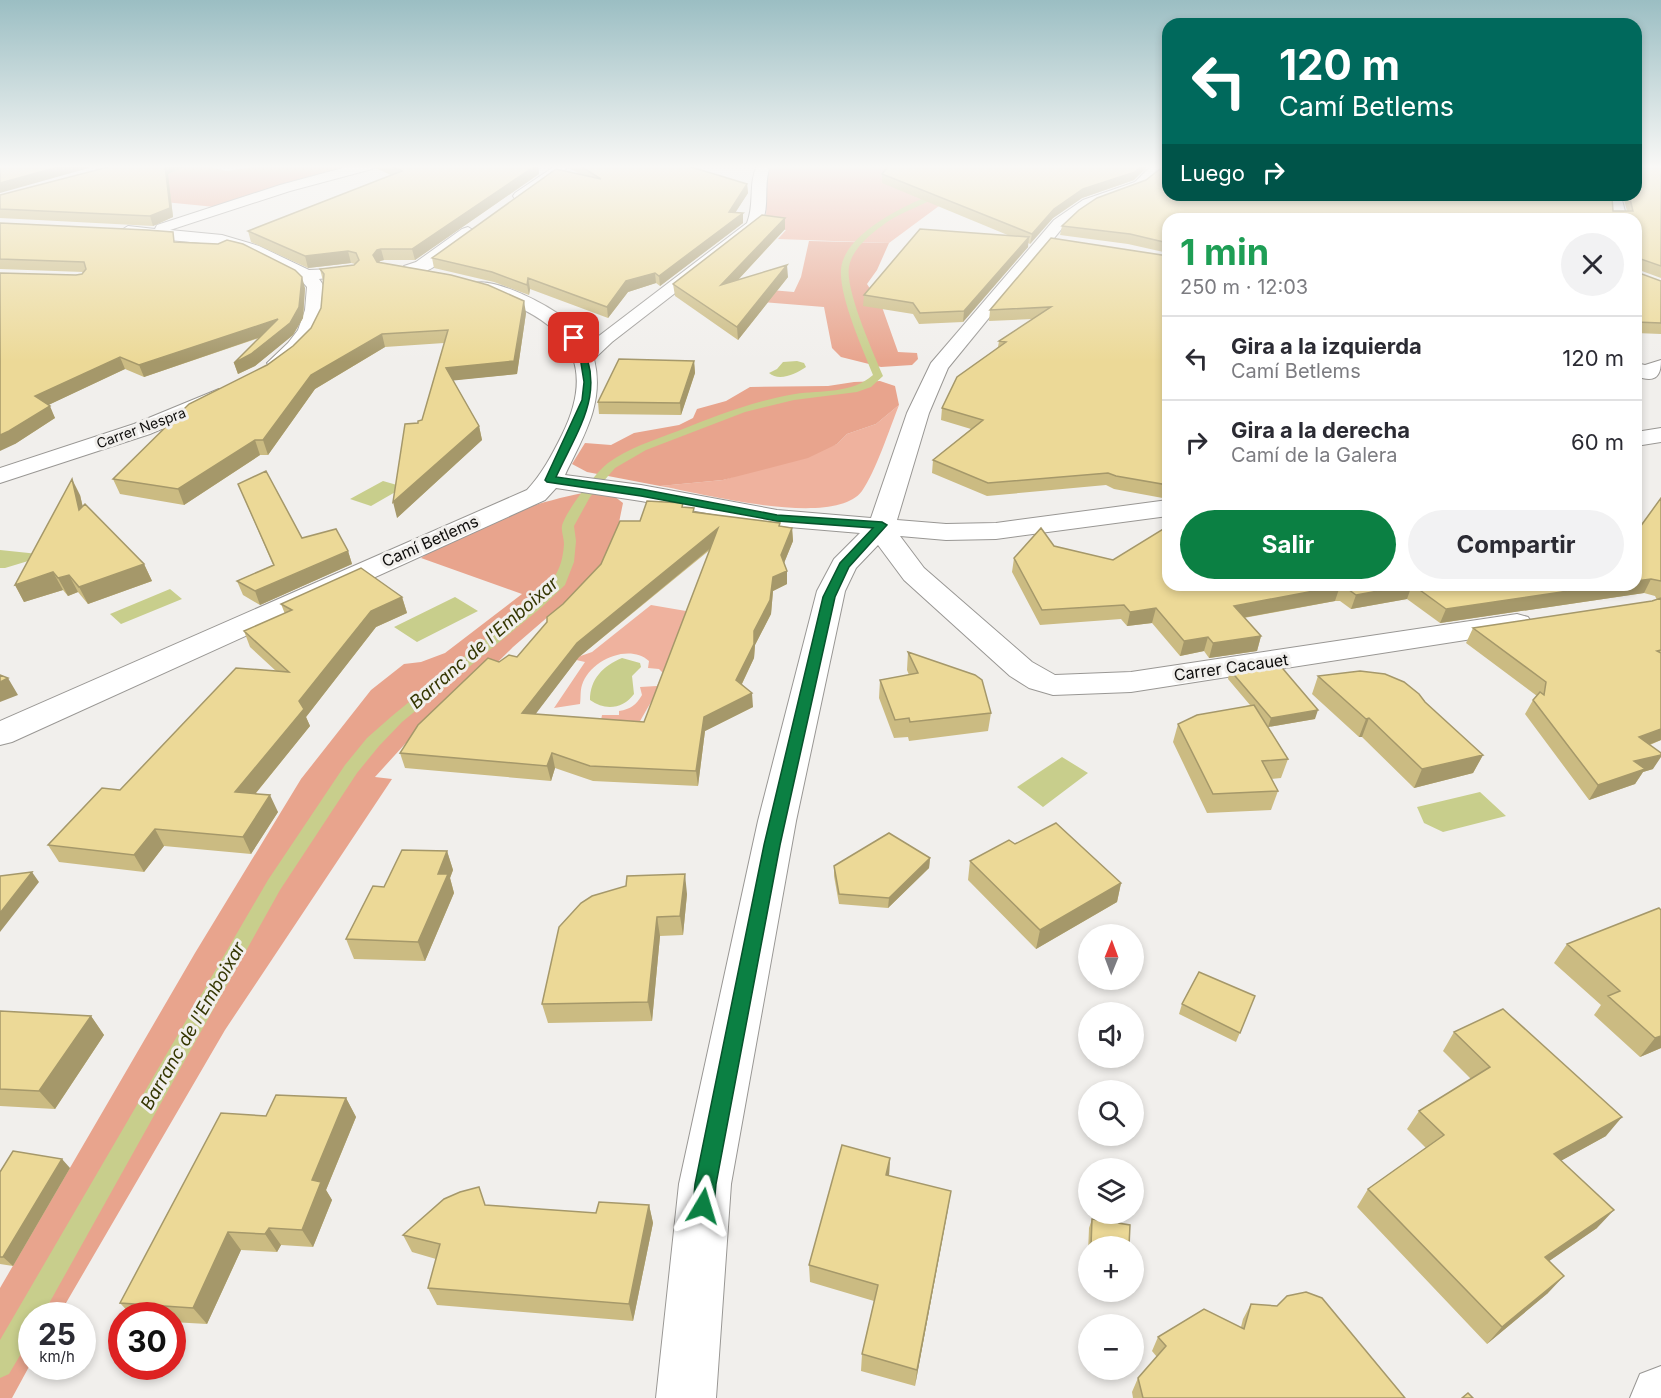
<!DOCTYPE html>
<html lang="es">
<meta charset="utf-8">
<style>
body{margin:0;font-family:Inter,sans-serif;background:#f2f2f3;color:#2b2b33;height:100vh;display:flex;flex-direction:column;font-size:22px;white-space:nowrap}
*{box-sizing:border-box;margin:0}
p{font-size:20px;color:#7c7c81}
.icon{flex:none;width:33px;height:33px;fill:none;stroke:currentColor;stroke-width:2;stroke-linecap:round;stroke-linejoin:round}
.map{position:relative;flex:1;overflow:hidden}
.details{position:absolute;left:1162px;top:213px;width:480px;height:378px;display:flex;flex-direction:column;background:#fff;border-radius:18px;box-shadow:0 3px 9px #0003}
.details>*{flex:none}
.top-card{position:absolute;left:1162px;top:18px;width:480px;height:183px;border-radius:18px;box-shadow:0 3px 9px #0003;background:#00695c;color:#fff;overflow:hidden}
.needle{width:39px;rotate:1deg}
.tools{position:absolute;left:1078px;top:924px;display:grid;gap:12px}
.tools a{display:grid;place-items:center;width:66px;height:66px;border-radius:50%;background:#fff;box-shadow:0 3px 9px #0003;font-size:30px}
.speed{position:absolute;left:18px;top:1302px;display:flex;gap:12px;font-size:30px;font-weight:700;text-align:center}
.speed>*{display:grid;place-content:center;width:78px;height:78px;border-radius:50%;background:#fff;box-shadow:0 3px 9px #0003;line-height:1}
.speed small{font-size:15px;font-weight:400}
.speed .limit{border:9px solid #d22;background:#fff;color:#111}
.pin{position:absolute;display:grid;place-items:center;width:51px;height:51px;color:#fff;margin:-26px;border-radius:12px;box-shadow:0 3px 9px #0006}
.me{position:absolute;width:66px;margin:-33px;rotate:7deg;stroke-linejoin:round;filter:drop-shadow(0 0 4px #0008)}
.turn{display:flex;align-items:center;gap:21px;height:126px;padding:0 18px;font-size:27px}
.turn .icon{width:78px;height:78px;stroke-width:2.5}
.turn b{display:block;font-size:42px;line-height:51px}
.then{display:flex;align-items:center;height:57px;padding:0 18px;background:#0003;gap:12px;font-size:22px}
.round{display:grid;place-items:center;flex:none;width:63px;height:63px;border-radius:32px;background:#f2f2f3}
.headline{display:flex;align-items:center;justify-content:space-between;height:102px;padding:0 18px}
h1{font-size:36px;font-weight:700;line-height:45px;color:#1e9e55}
.primary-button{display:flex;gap:12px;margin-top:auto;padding:12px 18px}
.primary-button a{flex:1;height:69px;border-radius:36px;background:#0b8043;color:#fff;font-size:24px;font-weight:700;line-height:69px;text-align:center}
.primary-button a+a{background:#f2f2f3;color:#2b2b33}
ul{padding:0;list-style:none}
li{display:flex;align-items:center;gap:18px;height:84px;padding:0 18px;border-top:2px solid #e1e1e2}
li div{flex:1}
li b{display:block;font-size:22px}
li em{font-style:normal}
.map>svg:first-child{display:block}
</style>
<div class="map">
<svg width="1661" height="1398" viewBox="0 0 1661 1398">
<rect width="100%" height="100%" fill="#f1efec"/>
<path fill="#efb29e" d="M771,166H1071L943,203L889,243L778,239L786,230L764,228C770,206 761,185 771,166Z
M899,405C890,428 875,473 862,491C834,529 701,493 660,486L723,480L837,444L847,434L876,424Z
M651,605L686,611C680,653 660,687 639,723L600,726L602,715H619V711C631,709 636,705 642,695L640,687L657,686L663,673L659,669L648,668L649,661C629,643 590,660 582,685C580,691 581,698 580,704L554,708L585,662L572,659L592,652Z"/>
<path fill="#e8a48d" d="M139,166H215L213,168L227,171L256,166H351L286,183L215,207L124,198Z
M809,241L889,243L877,270L867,284L882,307L898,352L917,353L918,359L912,365L881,367L841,357L832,348L824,307L713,298L724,286L794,292L801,277Z
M880,381L895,386L899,405L876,424L847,434L837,444L808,458L723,480L660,486L587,472L572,464L585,443L611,445L634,433L679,425L693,418L697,409L726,401L750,387L828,386L854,382Z
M583,493L614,496L623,503L616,537L602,570L513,647L447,712H434L375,777L392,779L225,1030L59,1315L32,1316L31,1363L12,1398H0V1288L195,953L301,779L371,690L404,664L421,662L445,653L522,594L421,558C464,527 531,503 583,493Z"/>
<path fill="#c8ce8c" d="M797,361L804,363L806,367C796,374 779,382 769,373L777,369L783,362Z
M383,481L404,487L371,506L350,499Z
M0,550L48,555L5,568H0Z
M170,589L182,599L121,624L110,614Z
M455,597L478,611L417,642L394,627Z
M622,658L640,663L641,667L632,676L634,694C623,709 605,711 590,700C590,679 603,666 622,658Z
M1062,757L1088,773L1043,807L1017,787Z
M1480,792L1506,816L1443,832L1424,823L1417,807Z"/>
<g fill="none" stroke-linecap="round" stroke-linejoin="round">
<path fill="#c8ce8c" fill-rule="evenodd" d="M939,192L944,193C927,204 905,210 887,222C872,233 852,248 849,267C845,290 873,352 883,376L871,387L857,392L794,400L745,412L646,450L615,468L590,497L574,526L576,541L574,562L565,585L542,607L402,722L379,746L357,773L280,890L42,1316H32V1335L9,1374L0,1378V1340L268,880L345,765L367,738L392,716L532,601C552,582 562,573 564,544C564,538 561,531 562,526C565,512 596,472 608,463C628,448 654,440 678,431C716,416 754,401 795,394C821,390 852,394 873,375C863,349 839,297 841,269C844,233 909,203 939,192Z"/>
<defs>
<path id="street" d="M350,166H373L372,169L290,191L170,230L222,235L259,246L309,270L335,269L338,273L335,277L319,279C341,303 301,375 270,367L267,363L288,343L298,330L305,310L307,287L300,279L247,252L221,245L128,236L120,231L128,226L155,229L157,225L280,185Z
M555,166H570L525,199H515L513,196L515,193Z
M757,166H767L769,169C763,189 771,210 759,228L612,342L594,359C605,403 583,437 565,475L641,485L777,510L871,518L907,413L931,363L1054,220L1083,200L1135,182L1151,166H1164L1158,177L1145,188L1093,206L1064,226L948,368L929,413L897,520L946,524L996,523L1168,500V516L996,539L946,540L900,536L924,568L1032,662L1055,675L1131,672L1517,614L1528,617L1532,623L1528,629L1517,632L1131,692L1053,695L1029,688L1010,676L904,580L878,545L856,568L845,591L796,821L731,1184L716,1398H656L679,1184L758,821L817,591L834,559L860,533L777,526L641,501L556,488L545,500L12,742L0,745V721L527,490C542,474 552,455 562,435C604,350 551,314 475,291L472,287L475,283C497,278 548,305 565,319C574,326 581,335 587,345L747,223C755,204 748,184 757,166Z
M1592,195H1611L1622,200L1627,219H1611L1610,205Z
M468,227L476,232L474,235C456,249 428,280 404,274L401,270L404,266L416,262L462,229Z
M1661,360C1661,378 1654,383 1636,376V363L1645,365Z
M219,389L227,391L230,396L227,401L150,434L0,483V468L134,424Z
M1661,428V442L1636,446V432Z
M1661,1366V1398H1630L1640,1374Z"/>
</defs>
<use href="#street" stroke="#999794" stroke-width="2"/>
<use href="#street" fill="#fff" fill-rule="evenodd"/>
</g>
<path fill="#cbbb82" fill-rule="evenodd" d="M112,166H186L168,174L173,217L153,226L0,218V195Z
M374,166H538L539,174L415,260H384L380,261L379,262L526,313L517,374L453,380L479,426L482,440L397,518L418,423L422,420L444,343L385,347L315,389L268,455H260L184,505L120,494L113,479L293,346L311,328L321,308L323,281L320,269L354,265L355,264L351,263L308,268L251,242L248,231L391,175L375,168Z
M570,166H688L747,184L748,193L735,212L743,213V223L660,286L656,283L628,292L608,318L530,289L529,295L494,282L434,268L432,258L580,174L570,169Z
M1661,166V278L1639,270V273L1661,281V334L1636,333V219H1168V253L1128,244L1060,235L1062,226L1146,180L1161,168L1613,211H1627L1624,199L1616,195H1636Z
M882,174L1134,180L1082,198L1053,218L1030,244L1028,243V247L963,322L919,324L913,314L863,306L864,295L1010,236L882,183Z
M0,223L176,242L305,288L303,318L293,335L255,366L238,374L234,363L259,338L144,377L125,369L48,405L55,418L15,444L76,275L82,274L83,272L0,269Z
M785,229L738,280L788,277L738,340L675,296L673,284Z
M1168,256V499L1114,489L1106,485L987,496L932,473L933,460L971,429L941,420L942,408L998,347L999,341L1033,319L989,321L990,310Z
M694,361L695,373L681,415L599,414L598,402Z
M238,484L302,538L348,551L352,564L260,605L243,595L237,581L273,565Z
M80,495L83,507L144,564L152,581L88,604L78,592L68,596L63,590L24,602L15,585Z
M1661,498V740L1650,745L1653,769L1643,772L1635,784L1589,800L1525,714L1533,700L1537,696L1466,643L1473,628L1652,601L1657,600L1655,596L1644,593L1440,623L1407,599L1351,609L1340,601H1335L1244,618L1261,636L1257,651L1209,658L1204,651L1180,656L1152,623L1127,626L1121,619L1040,625L1012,572L1014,558L1054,546L1113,560L1636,585L1640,527Z
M683,503V507L694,508V513L792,528L793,541L784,563L787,571V584L773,591L771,614L755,645L754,658L742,684L753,707L705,731L698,786L593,781L555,768L551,781L405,768L400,753L499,662L517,657L640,521ZM711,549L644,722L535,714L579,657Z
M402,597L407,613L376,627L306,717L310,726L256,793L278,812L251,854L164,846L144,872L59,862L48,845L276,671L250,647L244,631L285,614L281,604Z
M908,652L991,713L988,731L909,741L908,737L894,738L879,698L880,680L909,675L907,670Z
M1230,670L1315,719L1268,727L1288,759L1281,778L1271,779L1278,791L1271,810L1207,813L1173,742L1178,724L1250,705L1228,679Z
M1318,676L1483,755L1473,773L1414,788L1362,737H1359L1312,694Z
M1015,844L1121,883L1117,902L1036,949L968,880L970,861Z
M447,851L453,870L450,878L454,893L425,961L354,959L346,939L384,887Z
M930,858L929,868L888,908L839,904L834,876V866Z
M687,894L683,935L660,936L652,1021L548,1023L542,1004Z
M1661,910V1048L1640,1057L1594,1015L1601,1005L1554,963L1567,944Z
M1255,996L1236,1042L1179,1014L1182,1004Z
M0,1011L91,1016L104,1035L55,1109L0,1106Z
M1454,1032L1606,1136L1560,1161L1597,1228L1549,1261L1548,1293L1487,1344L1357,1207L1368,1189L1426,1148L1407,1129L1419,1111L1471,1079L1443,1051Z
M346,1098L356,1117L326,1190L332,1200L313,1247L281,1245L277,1252L241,1250L207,1324L172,1322V1316H132L120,1303L266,1116Z
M890,1158L889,1176L948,1209L915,1386L861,1371L862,1354L874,1301L810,1282L809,1265Z
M70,1168L13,1266L0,1264V1172Z
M487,1205L596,1213L649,1205L653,1223L633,1321L437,1305L428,1288L436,1259L412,1252L403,1235Z
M1092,1219L1129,1246H1089V1278H1087L1089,1228Z
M1251,1304L1405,1398H1133L1132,1392L1138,1378L1157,1357L1152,1351L1158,1337L1241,1327L1243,1319Z"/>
<path fill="#a5986a" d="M62,166H96L0,193V183Z
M165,166H186L168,174L173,217L153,226L150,216Z
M535,166H538L539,174L415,260L412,249Z
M1141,166H1148L1134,180L1082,198L1053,218L1030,244L1032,234L1054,209L1083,189Z
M747,184L748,193L730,221L729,212Z
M743,213V223L660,286L659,276Z
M785,218V229L722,297L721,285Z
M1029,237L1028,247L963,322L964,311Z
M381,249L384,260L380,261L376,266L373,255L377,250Z
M348,251L351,263L308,268L305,256Z
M787,265L788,277L738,340L737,327Z
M655,273L656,283L628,292L608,318L607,307L626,281Z
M302,277L305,288L303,318L293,335L255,366L238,374L234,363L281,330L144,377L139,365Z
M528,278L530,289L529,295L527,285Z
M524,301L526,313L517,374L449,381L446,368Z
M382,334L385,347L315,389L268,455L263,440L311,375Z
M120,357L125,369L40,409L35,396Z
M694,361L695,373L681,415L680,403Z
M50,406L55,418L15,444L0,451V435Z
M479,426L482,440L397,518L393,502Z
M255,440L260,455L184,505L178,489Z
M72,479L80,495L87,526L79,510Z
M718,528L719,541L579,657L525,728L522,713L577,643Z
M792,528L793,541L782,568L781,555Z
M348,551L352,564L260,605L255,591Z
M144,564L152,581L88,604L79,587Z
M787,571V584L773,591L771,614L755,645L754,658L737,694L736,680L773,577Z
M53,572L63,590L24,602L15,585Z
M69,575L78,592L68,596L58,578Z
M1651,579L1644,593L1440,623L1446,609L1609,585H1636V581Z
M1412,585L1407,599L1351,609L1356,595Z
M1340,586L1335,601L1230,620L1234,606Z
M402,597L407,613L376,627L306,717L310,726L243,809L235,792L299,701L371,611Z
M1156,608L1152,623L1127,626L1130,612Z
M1261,636L1257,651L1209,658L1213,643Z
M1208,637L1204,651L1180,656L1184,641Z
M8,678L18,695L0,702V682Z
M752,693L753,707L705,731L698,786L696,771L704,717Z
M1318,710L1315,719L1268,727L1271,718Z
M1369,718L1362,737H1359L1366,719Z
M1661,729V740L1630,752L1639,737Z
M552,753L555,768L551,781L547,766Z
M1483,755L1473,773L1414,788L1422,769Z
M1661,755V757L1653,769L1643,772L1635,784L1589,800L1598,785L1634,761Z
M270,795L278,812L251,854L243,837Z
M155,829L164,846L144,872L134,855Z
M447,851L453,870L450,878L454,893L425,961L418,942L438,874Z
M930,858L929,868L888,908L889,898Z
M32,872L39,882L0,932V913Z
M685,874L687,894L683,935L680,916Z
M1121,883L1117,902L1036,949L1040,930Z
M657,917L660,936L652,1021L648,1002Z
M91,1016L104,1035L55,1109L39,1091Z
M1661,1036V1048L1640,1057L1655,1038Z
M346,1098L356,1117L326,1190L332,1200L313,1247L302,1230L312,1180Z
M1622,1117L1606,1136L1539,1173L1554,1154Z
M890,1158L889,1176L886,1175Z
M62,1159L70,1168L13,1266L3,1257Z
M951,1191L948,1209L915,1386L917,1370Z
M649,1205L653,1223L633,1321L629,1304Z
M1614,1210L1597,1228L1529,1275L1545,1257Z
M269,1228L281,1245L277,1252L265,1234Z
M228,1232L241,1250L207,1324L193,1308Z
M1564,1276L1548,1293L1487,1344L1502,1327Z"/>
<path fill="#ecd997" stroke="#a5986a" stroke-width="1.5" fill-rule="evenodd" d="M0,166H62L0,183Z
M112,166H165L170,208L150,216L0,209V195Z
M391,166H535L412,249H381L377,250L373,255L377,262L451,275L488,285L524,301L514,361L446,368L479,426L393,502L405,424L418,423V421L422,420L448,330L382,334L311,375L263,440H255L178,489L113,479L189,404L267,365L293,346L311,328L321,308L324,274L320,269L354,265L359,260L356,253L348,251L305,256L248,231L402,171Z
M580,166H688L747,184L729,212L743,213L659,276L655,273L626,281L607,307L528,278L527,285L492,272L432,258L556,169L601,179Z
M888,166H1141L1135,172L1083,189L1054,209L1032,234L882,174Z
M1162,166H1168V195H1607L1612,197L1613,211H1633L1629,195H1636V166H1661V266L1641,259L1638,261L1639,273L1661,281V323L1636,322V219H1168V243L1130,234L1062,226L1079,210L1097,198L1146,180L1161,168Z
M762,215L785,218L721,285L787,265L737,327L673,284Z
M0,223L147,230L173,232L174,242L218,244L227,240L243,244L295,270L302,277L299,307L290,323L251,354L234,363L278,319L139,365L120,357L35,396L50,406L9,431L0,435V273L76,275L82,274L86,269L84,262L0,259Z
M920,229L1029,237L964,311L920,313L913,303L864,295Z
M1051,238L1168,256V485L1116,476L1108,473L988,483L933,460L983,420L942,408L957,377L1006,342L999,341L1051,307L990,310Z
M619,359L694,361L680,403L598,402Z
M266,471L302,538L336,529L348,551L255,591L237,581L274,565L238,484Z
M72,479L79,510L85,504L144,564L79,587L69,575L58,578L53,572L15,585Z
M1661,498V581L1651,579L1636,581V523L1640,527Z
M647,501L683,503L682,507L694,508L693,512L780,523L779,526L792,528L781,555L787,571L773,577L770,600L754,631V644L736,680L752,693L704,717L696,771L590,766L552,753L547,766L400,753L418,725L488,658L499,662L509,655L517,657L547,622V617L563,604L601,564L620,521H640ZM718,528L644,722L522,713L577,643Z
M1168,526V585H1411L1356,595L1345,587L1340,586L1234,606L1261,636L1213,643L1208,637L1184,641L1156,608L1130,612L1124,605L1042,610L1014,558L1041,528L1054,546L1113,560Z
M361,568L402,597L371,611L299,701L304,709L235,792L270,795L243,837L155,829L134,855L48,845L102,788L120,790L236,668L289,672L244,631L292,610L281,604Z
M1413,585H1609L1446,609Z
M1661,598V650L1657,651L1661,653V729L1639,737L1661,753V755L1634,761L1645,769L1598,785L1533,700L1540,692L1544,695L1546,682L1473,628L1652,601Z
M908,652L975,675L982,680L991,713L910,722L909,718L895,720L880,680L918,673Z
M1278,663L1318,710L1271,718L1230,670Z
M1360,671L1385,674L1404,682L1419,694L1425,702L1483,755L1422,769L1369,718L1366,719L1318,676Z
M0,675L8,678L0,682Z
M1254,705L1288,759L1262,761L1278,791L1213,794L1178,724L1197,715Z
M1056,823L1121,883L1040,930L970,861L1009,840L1015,844Z
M889,833L930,858L889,898L839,894L834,866Z
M402,850L447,851L438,874H448L418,942L346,939L373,886L384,887Z
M32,872L0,913V876Z
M685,874L680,916L657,917L648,1002L542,1004L559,927L581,903L592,896L626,886L627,876Z
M1659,908L1661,910V1036L1655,1038L1608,996L1620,991L1567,944Z
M1199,972L1255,996L1240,1033L1182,1004Z
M1503,1009L1622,1117L1554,1154L1614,1210L1545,1257L1564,1276L1502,1327L1368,1189L1444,1135L1419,1111L1490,1067L1454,1032Z
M0,1011L91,1016L39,1091L0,1089Z
M276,1095L346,1098L312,1180L321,1182L302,1230L269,1228L265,1234L228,1232L193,1308L120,1303L221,1113L266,1116Z
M842,1145L890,1158L886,1175L951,1191L917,1370L862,1354L878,1285L809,1265Z
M13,1151L62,1159L3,1257H0V1172Z
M479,1187L485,1205L596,1213L599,1202L649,1205L629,1304L428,1288L440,1244L403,1235L444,1199L460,1192Z
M1092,1219L1130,1225L1129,1246H1091Z
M1306,1292L1322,1298L1405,1398H1143L1138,1378L1166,1346L1158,1337L1204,1309L1244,1329L1251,1304L1277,1306L1287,1296Z
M1468,1393L1473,1398H1462Z"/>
<linearGradient id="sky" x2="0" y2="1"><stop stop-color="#9bbec3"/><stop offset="0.46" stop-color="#f9f8f6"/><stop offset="1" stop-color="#f9f8f6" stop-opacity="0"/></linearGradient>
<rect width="1661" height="362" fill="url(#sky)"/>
<path fill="#0b8043" stroke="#07532c" stroke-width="1.5" d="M572,336H577C609,389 579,427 556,477L641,489L777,515L882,522L887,525L849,567L835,597L780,845L716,1184L714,1206L711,1213L703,1216L696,1213L693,1206L695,1184L764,845L823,597L840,563L873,528L777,521L641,496L547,482L545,480L582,400L584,382L580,357Z"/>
<g text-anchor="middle" stroke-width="6" stroke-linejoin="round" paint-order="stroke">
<g font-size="14" fill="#0e0d0c" stroke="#f1efec">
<text transform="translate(141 428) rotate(-20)" y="5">Carrer Nespra</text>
</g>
<g font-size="16" fill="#0e0d0c" stroke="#f1efec">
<text transform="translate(430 541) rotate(-24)" y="6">Camí Betlems</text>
<text transform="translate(1231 667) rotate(-8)" y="6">Carrer Cacauet</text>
</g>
<g font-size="18" font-style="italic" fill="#353702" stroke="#f1efec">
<text transform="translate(484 643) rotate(-41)" y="6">Barranc de l'Emboixar</text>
<text transform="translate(193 1026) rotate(-60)" y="6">Barranc de l'Emboixar</text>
</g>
</g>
</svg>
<div class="tools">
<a><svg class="needle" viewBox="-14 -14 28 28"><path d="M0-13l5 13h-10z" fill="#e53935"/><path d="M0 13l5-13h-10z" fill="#7c7c81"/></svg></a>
<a><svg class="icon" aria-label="sound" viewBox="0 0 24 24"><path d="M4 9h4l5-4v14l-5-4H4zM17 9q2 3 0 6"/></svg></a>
<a><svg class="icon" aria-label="search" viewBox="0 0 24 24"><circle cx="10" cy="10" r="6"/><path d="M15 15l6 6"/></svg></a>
<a><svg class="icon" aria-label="layers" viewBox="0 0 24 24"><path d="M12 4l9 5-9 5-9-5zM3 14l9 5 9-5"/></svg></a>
<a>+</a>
<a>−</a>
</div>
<div class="speed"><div>25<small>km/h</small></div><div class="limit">30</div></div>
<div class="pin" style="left:574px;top:338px;background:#d93025"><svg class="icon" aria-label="arrive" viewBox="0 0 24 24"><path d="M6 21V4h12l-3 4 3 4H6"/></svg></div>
<svg class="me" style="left:703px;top:1206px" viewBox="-20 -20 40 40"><path d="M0-17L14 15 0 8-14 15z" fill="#0b8043" stroke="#fff" stroke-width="4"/></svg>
<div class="top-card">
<div class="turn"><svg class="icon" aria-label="left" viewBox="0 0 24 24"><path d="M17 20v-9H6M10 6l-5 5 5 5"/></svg><div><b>120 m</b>Camí Betlems</div></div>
<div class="then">Luego<svg class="icon" aria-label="right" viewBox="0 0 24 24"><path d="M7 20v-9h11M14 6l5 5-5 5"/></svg></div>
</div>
<section class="details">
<div class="headline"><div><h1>1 min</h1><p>250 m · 12:03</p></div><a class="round"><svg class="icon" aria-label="close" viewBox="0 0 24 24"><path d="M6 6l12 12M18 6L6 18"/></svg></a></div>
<ul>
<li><svg class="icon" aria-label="left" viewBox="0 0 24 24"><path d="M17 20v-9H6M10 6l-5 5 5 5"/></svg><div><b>Gira a la izquierda</b><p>Camí Betlems</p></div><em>120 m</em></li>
<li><svg class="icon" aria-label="right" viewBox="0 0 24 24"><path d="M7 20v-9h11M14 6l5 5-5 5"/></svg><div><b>Gira a la derecha</b><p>Camí de la Galera</p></div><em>60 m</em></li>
</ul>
<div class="primary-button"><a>Salir</a><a>Compartir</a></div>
</section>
</div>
